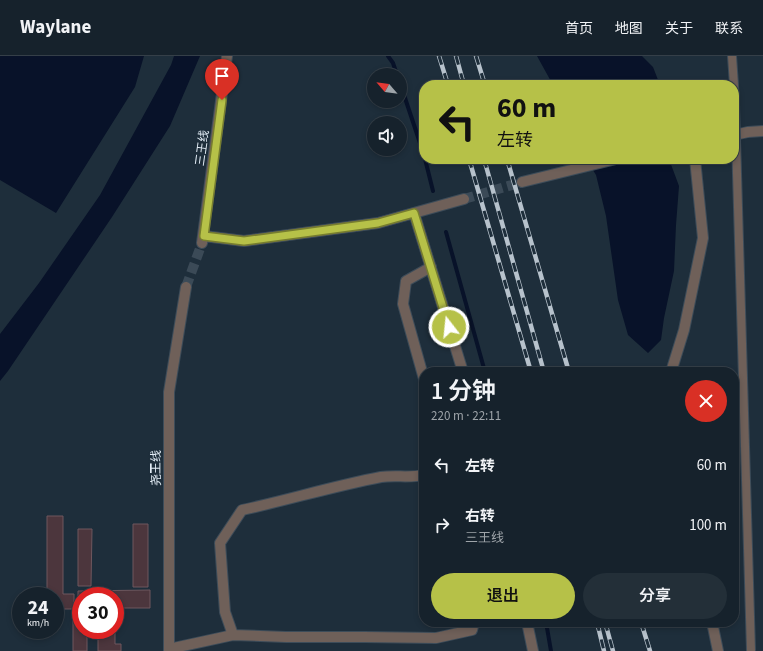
<!DOCTYPE html>
<html lang="zh">
<meta charset="utf-8">
<style>
body{margin:0;font-family:"Source Sans 3","Noto Sans SC",sans-serif;background:#232f38;color:#f1f3f6;height:100vh;display:flex;flex-direction:column;font-size:15px;white-space:nowrap}
*{box-sizing:border-box;margin:0}
p{font-size:13px;color:#9ea4a9}
.icon{flex:none;width:22px;height:22px;fill:none;stroke:currentColor;stroke-width:2;stroke-linecap:round;stroke-linejoin:round}
.map{position:relative;flex:1;overflow:hidden}
.sheet{position:absolute;left:419px;top:311px;width:320px;height:260px;display:flex;flex-direction:column;background:#16222c;border-radius:16px;box-shadow:0 2px 6px #0003,0 0 0 1px #353f48}
.sheet>*{flex:none}
.top-card{position:absolute;left:419px;top:24px;width:320px;height:84px;border-radius:16px;box-shadow:0 2px 6px #0003,0 0 0 1px #353f48;background:#b6c148;color:#111;overflow:hidden}
.needle{width:26px;rotate:298deg}
.controls{position:absolute;left:367px;top:12px;display:grid;gap:8px}
.controls a{display:grid;place-items:center;width:40px;height:40px;border-radius:50%;background:#16222c;box-shadow:0 2px 6px #0003,0 0 0 1px #353f48;font-size:20px}
.speed{position:absolute;left:12px;top:531px;display:flex;gap:8px;font-size:20px;font-weight:700;text-align:center}
.speed>*{display:grid;place-content:center;width:52px;height:52px;border-radius:50%;background:#16222c;box-shadow:0 2px 6px #0003,0 0 0 1px #353f48;line-height:1}
.speed small{font-size:10px;font-weight:400}
.speed .limit{border:6px solid #d22;background:#fff;color:#111}
.pin{position:absolute;display:grid;place-items:center;width:34px;height:34px;color:#fff;margin:-41px -17px;border-radius:50% 50% 50% 0;rotate:-45deg;box-shadow:0 0 4px #0007}
.pin .icon{rotate:45deg}
.me{position:absolute;width:44px;margin:-22px;rotate:344deg;stroke-linejoin:round;filter:drop-shadow(0 0 3px #0008)}
.turn{display:flex;align-items:center;gap:14px;height:84px;padding:0 12px;font-size:18px}
.turn .icon{width:52px;height:52px;stroke-width:2.5}
.turn b{display:block;font-size:28px;line-height:34px}
.round{display:grid;place-items:center;flex:none;width:42px;height:42px;border-radius:21px;background:#232f38}
.summary{display:flex;align-items:center;justify-content:space-between;height:68px;padding:0 12px}
h1{font-size:24px;font-weight:600;line-height:30px}
.cta{display:flex;gap:8px;margin-top:auto;padding:8px 12px}
.cta a{flex:1;height:46px;border-radius:24px;background:#b6c148;color:#111;font-size:16px;font-weight:600;line-height:46px;text-align:center}
.cta a+a{background:#232f38;color:#f1f3f6}
ul{padding:0;list-style:none}
li{display:flex;align-items:center;gap:12px;height:60px;padding:0 12px}
li div{flex:1}
li b{display:block;font-size:15px}
li em{font-style:normal}
header{display:flex;align-items:center;gap:24px;box-sizing:border-box;height:56px;padding:0 20px;background:#16222c;border-bottom:1px solid #353f48}
header strong{font-size:19px}
nav{display:flex;gap:22px;margin-inline-start:auto;font-size:14px}
.map>svg:first-child{display:block}
</style>
<header>
<strong>Waylane</strong>
<nav><a>首页</a><a>地图</a><a>关于</a><a>联系</a></nav>
</header>
<div class="map">
<svg width="763" height="595" viewBox="0 0 763 595">
<rect width="100%" height="100%" fill="#1e2e3b"/>
<path fill="#081229" d="M0,0H144L135,31L56,157L0,124Z
M174,0H200L170,70L112,161L8,315L0,325V278L39,227L100,139L171,9Z
M537,0H642L653,11L660,29H553Z
M586,103H669L679,130L676,169L674,215L664,262L661,284L648,297L628,279L618,244L606,160L596,119Z"/>
<g fill="none" stroke-linecap="round" stroke-linejoin="round">
<path stroke="#081229" stroke-width="4" d="M388,0L393,7L397,19
M400,27L424,99
M425,103L433,135
M446,176L485,316
M546,566L551,595"/>
</g>
<path fill="#4c363d" stroke="#6e575e" d="M47,460H63V538H74V553H55V540H47Z
M133,468H148V531H133Z
M78,473H92L91,530H78Z
M150,534V552H115V540H81V552H78V535Z
M73,563H81V574H87V595H73Z
M115,564V588H121V595H98V574H115Z"/>
<g fill="none" stroke-linecap="round" stroke-linejoin="round">
<path stroke="#3b4a57" stroke-width="10" stroke-dasharray="10 5" stroke-linecap="butt" d="M464,143L522,126
M186,231L202,187"/>
<defs>
<path id="lane" d="M732,0L734,29
M734,30L735,49"/>
<path id="street" d="M734,79L748,76L763,75
M522,126L616,103
M414,157L463,316
M204,180L244,185L378,167L464,143
M202,187L227,0
M671,316L684,274L703,182L695,103
M424,323L403,248L406,225L431,211
M527,566L533,595
M712,566L718,595
M233,579L286,581H364L436,582L472,574L474,566
M169,593L233,579L225,556L220,487L242,454C288,444 334,430 381,421C395,419 410,422 424,419
M169,595V336L186,231"/>
</defs>
<use href="#lane" stroke="#3d4c59" stroke-width="10"/>
<use href="#street" stroke="#3d4c59" stroke-width="12"/>
<use href="#lane" stroke="#6f6059" stroke-width="8"/>
<use href="#street" stroke="#6f6059" stroke-width="10"/>
<defs>
<path id="rail" d="M439,0L448,29
M456,0L464,29
M476,0L485,29
M469,103L531,316
M484,103L544,316
M507,103L569,316
M597,566L604,595
M605,566L613,595
M641,566L650,595"/>
</defs>
<use href="#rail" stroke="#b7c2cc" stroke-width="4.5"/>
<use href="#rail" stroke="#1e2e3b" stroke-width="3" stroke-dasharray="9" stroke-linecap="butt"/>
<defs>
<path id="lane-bridge" d="M735,49L751,595"/>
</defs>
<use href="#lane-bridge" stroke="#3d4c59" stroke-width="10" stroke-linecap="butt"/>
<use href="#lane-bridge" stroke="#6f6059" stroke-width="8"/>
</g>
<g fill="none" stroke-linecap="round" stroke-linejoin="round">
<defs>
<path id="route" d="M222,44L204,180L244,185L378,167L414,157L449,271"/>
</defs>
<use href="#route" stroke="#767d2f" stroke-width="10"/>
<use href="#route" stroke="#b6c148" stroke-width="7"/>
</g>
<g text-anchor="middle" stroke-width="3" stroke-linejoin="round" paint-order="stroke">
<g font-size="12" fill="#e1ebf4" stroke="#1e2e3b">
<text transform="translate(202 92) rotate(-82)" y="4">三王线</text>
<text transform="translate(156 412) rotate(-90)" y="4">尧王线</text>
</g>
</g>
</svg>
<div class="controls">
<a><svg class="needle" viewBox="-14 -14 28 28"><path d="M0-13l5 13h-10z" fill="#e53935"/><path d="M0 13l5-13h-10z" fill="#9ea4a9"/></svg></a>
<a><svg class="icon" aria-label="sound" viewBox="0 0 24 24"><path d="M4 9h4l5-4v14l-5-4H4zM17 9q2 3 0 6"/></svg></a>
</div>
<div class="speed"><div>24<small>km/h</small></div><div class="limit">30</div></div>
<div class="pin" style="left:222px;top:44px;background:#d93025"><svg class="icon" aria-label="arrive" viewBox="0 0 24 24"><path d="M6 21V4h12l-3 4 3 4H6"/></svg></div>
<svg class="me" style="left:449px;top:271px" viewBox="-20 -20 40 40"><circle r="17" fill="#b6c148" stroke="#fff" stroke-width="3"/><path d="M0-11L8 9 0 5-8 9z" fill="#fff"/></svg>
<div class="top-card">
<div class="turn"><svg class="icon" aria-label="left" viewBox="0 0 24 24"><path d="M17 20v-9H6M10 6l-5 5 5 5"/></svg><div><b>60 m</b>左转</div></div>
</div>
<section class="sheet">
<div class="summary"><div><h1>1 分钟</h1><p>220 m · 22:11</p></div><a class="round" style="background:#d93025;color:#fff"><svg class="icon" aria-label="close" viewBox="0 0 24 24"><path d="M6 6l12 12M18 6L6 18"/></svg></a></div>
<ul>
<li><svg class="icon" aria-label="left" viewBox="0 0 24 24"><path d="M17 20v-9H6M10 6l-5 5 5 5"/></svg><div><b>左转</b></div><em>60 m</em></li>
<li><svg class="icon" aria-label="right" viewBox="0 0 24 24"><path d="M7 20v-9h11M14 6l5 5-5 5"/></svg><div><b>右转</b><p>三王线</p></div><em>100 m</em></li>
</ul>
<div class="cta"><a>退出</a><a>分享</a></div>
</section>
</div>
